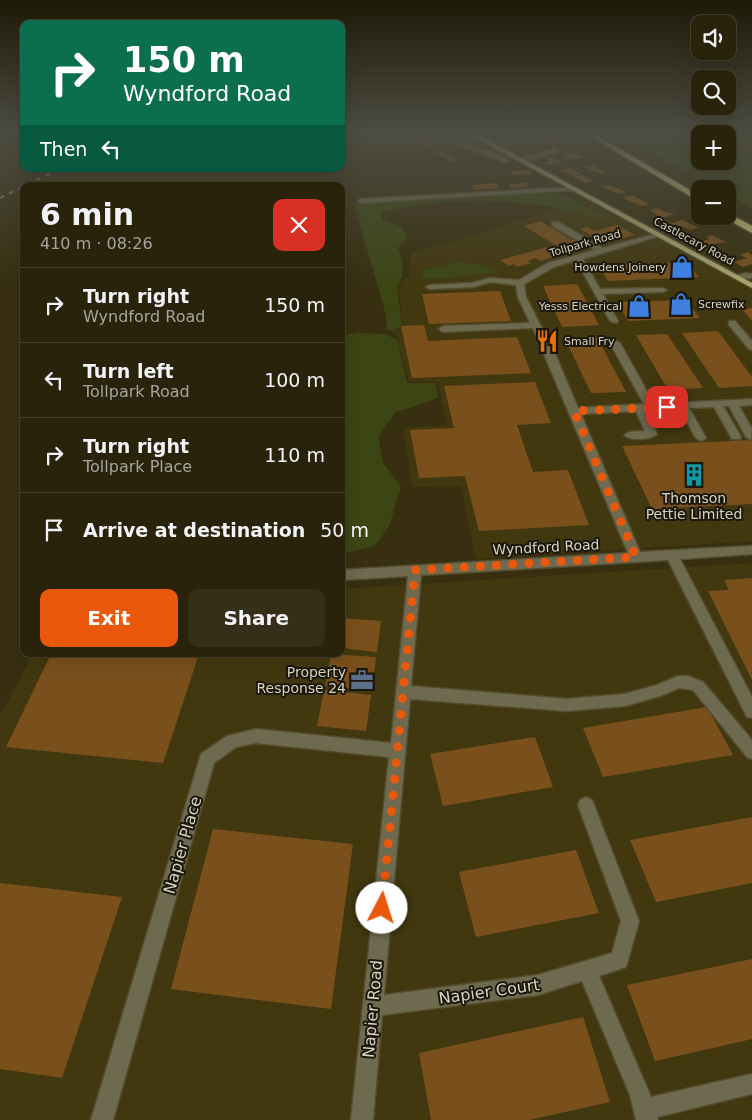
<!DOCTYPE html>
<meta charset="utf-8">
<style>
body{margin:0;font-family:"DejaVu Sans",sans-serif;background:#352f19;color:#f1f3f6;height:100vh;display:flex;flex-direction:column;font-size:19px;white-space:nowrap}
*{box-sizing:border-box;margin:0}
p{font-size:16px;color:#a5a49d}
.icon{flex:none;width:28px;height:28px;fill:none;stroke:currentColor;stroke-width:2;stroke-linecap:round;stroke-linejoin:round}
.map{position:relative;flex:1;overflow:hidden}
.panel{position:absolute;left:20px;top:182px;width:325px;height:475px;display:flex;flex-direction:column;background:#29230b;border-radius:10px;box-shadow:0 5px 20px #0002,0 0 0 1px #45402c}
.panel>*{flex:none}
.banner{position:absolute;left:20px;top:20px;width:325px;height:152px;border-radius:10px;box-shadow:0 5px 20px #0002,0 0 0 1px #45402c;background:#0b6e4f;color:#fff;overflow:hidden}
.buttons{position:absolute;left:691px;top:15px;display:grid;gap:10px}
.buttons a{display:grid;place-items:center;width:45px;height:45px;border-radius:10px;background:#29230b;box-shadow:0 5px 20px #0002,0 0 0 1px #45402c;font-size:25px}
.pin{position:absolute;display:grid;place-items:center;width:42px;height:42px;color:#fff;margin:-21px;border-radius:10px;box-shadow:0 2px 8px #0006}
.me{position:absolute;width:55px;margin:-28px;rotate:5deg;stroke-linejoin:round;filter:drop-shadow(0 0 4px #0008)}
.turn{display:flex;align-items:center;gap:18px;height:105px;padding:0 20px;font-size:22px}
.turn .icon{width:65px;height:65px;stroke-width:2.5}
.turn b{display:block;font-size:35px;line-height:42px}
.then{display:flex;align-items:center;height:48px;padding:0 20px;background:#0003;gap:10px;font-size:19px}
.round{display:grid;place-items:center;flex:none;width:52px;height:52px;border-radius:10px;background:#352f19}
.summary{display:flex;align-items:center;justify-content:space-between;height:85px;padding:0 20px}
h1{font-size:30px;font-weight:700;line-height:38px}
.primary-button{display:flex;gap:10px;margin-top:auto;padding:10px 20px}
.primary-button a{flex:1;height:58px;border-radius:10px;background:#ea580c;color:#fff;font-size:20px;font-weight:700;line-height:58px;text-align:center}
.primary-button a+a{background:#352f19;color:#f1f3f6}
ul{padding:0;list-style:none}
li{display:flex;align-items:center;gap:15px;height:75px;padding:0 20px;border-top:1px solid #45402c}
li div{flex:1}
li b{display:block;font-size:19px}
li em{font-style:normal}
.map>svg:first-child{display:block}
</style>
<div class="map">
<svg width="752" height="1120" viewBox="0 0 752 1120">
<rect width="100%" height="100%" fill="#372f0f"/>
<path fill="#42380f" d="M586,200L752,290V541L476,559L461,486L412,487L403,428L447,425L438,382L409,381L395,333L403,325L398,288L403,279L409,278L411,254Z
M752,563V1120H0V716L33,654H341V589Z"/>
<path fill="#3c4614" fill-rule="evenodd" d="M617,132H729L752,140V209L728,195V189H716ZM700,134H728V161H700Z
M536,193L559,194L573,198L591,211L617,220C594,219 573,210 550,207C495,198 436,199 382,212V219L402,227L407,238L398,248L403,262L402,277L397,288L402,324L394,332L387,329L386,315L354,204Z
M458,262L483,265L499,272L438,279L420,278L424,270Z
M359,333L385,334L397,340L407,383H436L438,398L395,413L378,437L383,463L401,487L389,526L375,546L341,554V335Z"/>
<path fill="#79501c" d="M410,133L441,150L434,151L404,134Z
M551,139L556,142L563,143L552,145L544,141Z
M443,152L458,160L452,162L440,155L433,154Z
M574,152L585,158L568,160L562,157Z
M551,157L562,162L548,165L543,163L550,161L545,159Z
M594,165L597,168L606,173L601,174L584,167Z
M569,168L574,171L581,174L574,176L560,170Z
M530,170L532,175H513L511,171Z
M582,175L593,181L585,183L574,177Z
M497,183L500,188L474,190L471,185Z
M526,183L528,187L511,188L509,184Z
M611,185L617,188L626,192L619,194L602,187Z
M632,195L639,199L649,204L642,206L623,198Z
M658,208L665,212L675,214L661,218L650,210Z
M683,220L698,228L690,230L682,226L676,228L669,224Z
M540,221L572,240L576,239L590,246L571,248L575,251L562,255L558,252L549,254L553,257L540,261L536,258L527,261L531,263L517,267L514,264L509,266L500,260L555,245L524,226Z
M617,225L635,235L604,243L580,229L588,227L594,231Z
M712,235L726,242L703,246L697,243L710,239L706,237Z
M748,252L752,255V264L743,267L734,262L747,258L740,255Z
M687,262L699,277L608,281L598,265Z
M577,284L599,325L562,327L543,286Z
M500,291L511,321L429,324L422,294Z
M686,300L700,318L628,321L617,302Z
M752,308V321L742,309Z
M424,325L428,341L517,337L531,373L412,378L401,326Z
M718,331L752,377V386L719,388L682,333Z
M667,334L703,388L668,390L636,335Z
M597,337L626,392L591,393L565,339Z
M535,382L551,423L517,425L533,472L568,470L589,525L479,531L465,476L419,478L410,430L454,428L444,386Z
M752,440V504L652,509L622,446Z
M752,578V680L708,591L729,590L724,580Z
M341,618L381,621L377,652L341,648Z
M51,654H199L163,763L6,747Z
M331,654L376,657L372,690L325,686Z
M324,690L371,695L366,731L317,726Z
M707,707L733,755L603,777L583,728Z
M535,737L553,787L443,806L430,754Z
M752,817V883L656,902L630,840Z
M213,829L353,844L331,1009L171,989Z
M576,850L599,913L476,937L459,872Z
M0,883L122,897L62,1078L0,1069Z
M752,959V1039L655,1061L627,985Z
M583,1017L610,1102L529,1120H431L419,1053Z"/>
<g fill="none" stroke-linecap="round" stroke-linejoin="round">
<defs>
<path id="minor" d="M437,132C450,132 457,142 469,146C483,150 497,151 509,161L504,162C481,151 457,148 437,132Z
M491,132H503L478,139L475,137Z
M556,149L558,152L520,162L517,160Z
M575,187L577,188V190L361,203L358,201L361,199Z
M552,222H558L603,248L659,233L663,235L583,259L600,289L663,288L667,290L663,292L603,294L618,321L617,323L610,321L576,260L554,267L524,284L526,297L556,356L578,408L644,404L610,343L615,340L620,343L654,404L752,399V405L739,406L752,429L751,440L746,437L729,406H723L741,437L740,439H732L714,407L689,408L706,438L701,441L696,438L679,409L646,410L657,434C651,440 630,441 624,435L629,432L645,431L636,411L581,414L640,552L752,546V554L680,559L752,697V718L747,717L668,560L421,575L411,686L567,699L625,694L657,685L678,676H688L703,682L752,740V759L747,757L693,690L679,688L660,696L625,706L567,711L410,699L384,995L538,975L612,953L621,921L578,805L580,800L586,797L592,800L594,805L639,921L626,967L599,976L651,1097L752,1074V1094L657,1117L658,1120H636L630,1095L582,981L538,995L382,1015L373,1120H351L389,757L256,743L236,747L214,763L113,1120H91L201,754L227,736L256,729L391,743L408,576L341,580V570L628,553L533,328L443,332L439,329L443,326L530,323L518,297L516,285L490,282L473,287L430,289L426,287L430,285L472,283L490,278L519,280L548,263L595,250L552,226Z
M745,273L752,274V278L737,279L733,277Z
M729,321H735L752,341V350L749,349L729,325Z"/>
<path id="major" d="M465,132H473L752,283V288Z"/>
<path id="highway" d="M583,132H591L700,196V202Z
M728,213L752,226V233L725,218L724,216H728Z"/>
</defs>
<use href="#minor" stroke="#544d2f" stroke-width="3"/>
<use href="#major" stroke="#544d2f" stroke-width="3"/>
<use href="#highway" stroke="#544d2f" stroke-width="3"/>
<use href="#minor" fill="#6e6a50" fill-rule="evenodd"/>
<use href="#major" fill="#aca46e" fill-rule="evenodd"/>
<use href="#highway" fill="#c5bb79" fill-rule="evenodd"/>
<path stroke="#8c866d" stroke-width="2" stroke-dasharray="5 5" stroke-linecap="butt" d="M0,198L59,169"/>
</g>
<linearGradient id="sky" x2="0" y2="1"><stop stop-color="#1e1a08"/><stop offset="0.46" stop-color="#4d4d42"/><stop offset="1" stop-color="#4d4d42" stop-opacity="0"/></linearGradient>
<rect width="752" height="289" fill="url(#sky)"/>
<g fill="none" stroke-linecap="round" stroke-linejoin="round">
<path stroke="#ea580c" stroke-width="9" stroke-dasharray="0 16.2" d="M382,908L415,570L636,557L574,411L667,407"/>
</g>
<defs>
<symbol id="shop-bare" viewBox="-9 -9 18 18"><path d="M-5-2.5h2.3a2.7 3.5 0 0 1 5.4 0H5L5.5 6h-11ZM-1.5-2.5h3a1.5 2.3 0 0 0-3 0Z" fill="#3f7fe0" stroke="#1b170a" stroke-width="2.5" paint-order="stroke"/></symbol>
<symbol id="restaurant-bare" viewBox="-9 -9 18 18"><path d="M-5-6h1v4h1v-4h1v4h1v-4h1v5L-1.5 .5V6h-2V.5L-5-1ZM5-6V6H3V1.5H1.5Q1.5-4 5-6Z" fill="#e8710a" stroke="#1b170a" stroke-width="2.5" paint-order="stroke"/></symbol>
<symbol id="building-bare" viewBox="-9 -9 18 18"><path d="M-4-6H4V6H1V3H-1V6H-4ZM-2.5-4.3h1.7v1.8h-1.7ZM.8-4.3h1.7v1.8H.8ZM-2.5-1h1.7V.8h-1.7ZM.8-1h1.7V.8H.8Z" fill="#0f9aa8" stroke="#1b170a" stroke-width="2.5" paint-order="stroke"/></symbol>
<symbol id="office-bare" viewBox="-9 -9 18 18"><path d="M-6-3h4V-5.5h4V-3h4V5H-6ZM-1-4.5V-3h2v-1.5ZM-6 0V1H6V0Z" fill="#5c6f8a" stroke="#1b170a" stroke-width="2.5" paint-order="stroke"/></symbol>
</defs>
<g fill-rule="evenodd">
<use href="#shop-bare" x="666" y="251" width="32" height="32"/>
<use href="#shop-bare" x="665" y="288" width="32" height="32"/>
<use href="#shop-bare" x="623" y="290" width="32" height="32"/>
<use href="#restaurant-bare" x="531" y="325" width="32" height="32"/>
<use href="#building-bare" x="678" y="459" width="32" height="32"/>
<use href="#office-bare" x="346" y="664" width="32" height="32"/>
</g>
<g text-anchor="middle" stroke-width="4" stroke-linejoin="round" paint-order="stroke">
<g font-size="11" fill="#d8d4c2" stroke="#1b170a">
<text transform="translate(694 241) rotate(28)" y="4">Castlecary Road</text>
<text transform="translate(585 243) rotate(-16)" y="4">Tollpark Road</text>
</g>
<g font-size="11" fill="#d8d4c2" stroke="#1b170a" text-anchor="end">
<text x="666" y="271">Howdens Joinery</text>
<text x="698" y="308" text-anchor="start">Screwfix</text>
<text x="622" y="310">Yesss Electrical</text>
<text x="564" y="345" text-anchor="start">Small Fry</text>
</g>
<g font-size="14" fill="#d8d4c2" stroke="#1b170a">
<text x="694" y="503">Thomson<tspan x="694" dy="16">Pettie Limited</tspan></text>
<text x="346" y="677" text-anchor="end">Property<tspan x="346" dy="16">Response 24</tspan></text>
</g>
<g font-size="14" fill="#d8d4c2" stroke="#1b170a">
<text transform="translate(546 547) rotate(-3)" y="5">Wyndford Road</text>
</g>
<g font-size="16" fill="#d8d4c2" stroke="#1b170a">
<text transform="translate(182 845) rotate(-74)" y="6">Napier Place</text>
<text transform="translate(489 991) rotate(-8)" y="6">Napier Court</text>
<text transform="translate(372 1009) rotate(-85)" y="6">Napier Road</text>
</g>
</g>
</svg>
<div class="buttons">
<a><svg class="icon" aria-label="sound" viewBox="0 0 24 24"><path d="M4 9h4l5-4v14l-5-4H4zM17 9q2 3 0 6"/></svg></a>
<a><svg class="icon" aria-label="search" viewBox="0 0 24 24"><circle cx="10" cy="10" r="6"/><path d="M15 15l6 6"/></svg></a>
<a>+</a>
<a>−</a>
</div>
<div class="pin" style="left:667px;top:407px;background:#d93025"><svg class="icon" aria-label="arrive" viewBox="0 0 24 24"><path d="M6 21V4h12l-3 4 3 4H6"/></svg></div>
<svg class="me" style="left:382px;top:908px" viewBox="-20 -20 40 40"><circle r="19" fill="#fff"/><path d="M0-13L10 11 0 6-10 11z" fill="#ea580c"/></svg>
<div class="banner">
<div class="turn"><svg class="icon" aria-label="right" viewBox="0 0 24 24"><path d="M7 20v-9h11M14 6l5 5-5 5"/></svg><div><b>150 m</b>Wyndford Road</div></div>
<div class="then">Then<svg class="icon" aria-label="left" viewBox="0 0 24 24"><path d="M17 20v-9H6M10 6l-5 5 5 5"/></svg></div>
</div>
<section class="panel">
<div class="summary"><div><h1>6 min</h1><p>410 m · 08:26</p></div><a class="round" style="background:#d93025;color:#fff"><svg class="icon" aria-label="close" viewBox="0 0 24 24"><path d="M6 6l12 12M18 6L6 18"/></svg></a></div>
<ul>
<li><svg class="icon" aria-label="right" viewBox="0 0 24 24"><path d="M7 20v-9h11M14 6l5 5-5 5"/></svg><div><b>Turn right</b><p>Wyndford Road</p></div><em>150 m</em></li>
<li><svg class="icon" aria-label="left" viewBox="0 0 24 24"><path d="M17 20v-9H6M10 6l-5 5 5 5"/></svg><div><b>Turn left</b><p>Tollpark Road</p></div><em>100 m</em></li>
<li><svg class="icon" aria-label="right" viewBox="0 0 24 24"><path d="M7 20v-9h11M14 6l5 5-5 5"/></svg><div><b>Turn right</b><p>Tollpark Place</p></div><em>110 m</em></li>
<li><svg class="icon" aria-label="arrive" viewBox="0 0 24 24"><path d="M6 21V4h12l-3 4 3 4H6"/></svg><div><b>Arrive at destination</b></div><em>50 m</em></li>
</ul>
<div class="primary-button"><a>Exit</a><a>Share</a></div>
</section>
</div>
